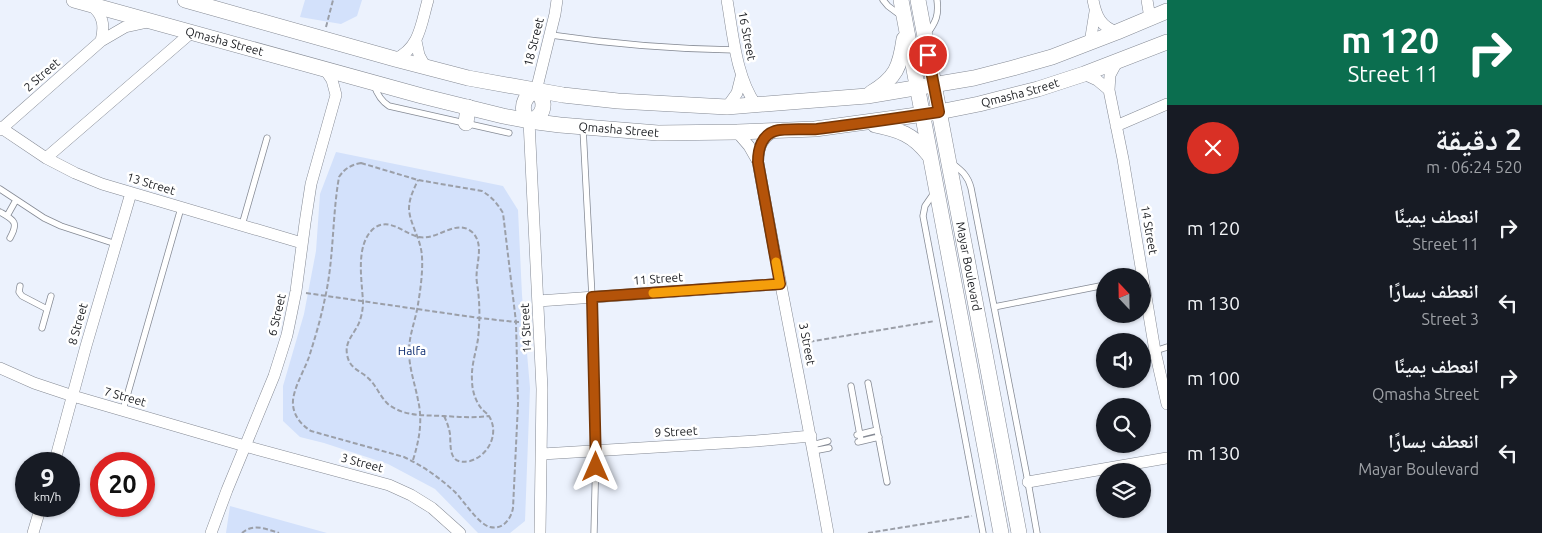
<!DOCTYPE html>
<html lang="ar">
<meta charset="utf-8">
<style>
body{margin:0;font-family:Ubuntu,"Noto Naskh Arabic",sans-serif;background:#20242c;color:#f1f3f6;direction:rtl;height:100vh;display:flex;flex-direction:column;font-size:19px;white-space:nowrap}
*{box-sizing:border-box;margin:0}
p{font-size:16px;color:#9ea1a6}
.icon{flex:none;width:28px;height:28px;fill:none;stroke:currentColor;stroke-width:2;stroke-linecap:round;stroke-linejoin:round}
.map{position:relative;flex:1;overflow:hidden;direction:ltr}
.drawer{display:flex;flex-direction:column;background:#171b24;width:375px}
.drawer>*{flex:none}
.hud{background:#0b6e4f;color:#fff;overflow:hidden}
.needle{width:32px;rotate:338deg}
.controls{position:absolute;left:1096px;top:268px;display:grid;gap:10px}
.controls a{display:grid;place-items:center;width:55px;height:55px;border-radius:50%;background:#171b24;box-shadow:0 1px 4px #0004;font-size:25px}
.speed{position:absolute;left:15px;top:452px;display:flex;gap:10px;font-size:25px;font-weight:700;text-align:center}
.speed>*{display:grid;place-content:center;width:65px;height:65px;border-radius:50%;background:#171b24;box-shadow:0 1px 4px #0004;line-height:1}
.speed small{font-size:12px;font-weight:400}
.speed .limit{border:8px solid #d22;background:#fff;color:#111}
.pin{position:absolute;display:grid;place-items:center;width:42px;height:42px;color:#fff;margin:-21px;border:2px solid #fff;border-radius:50%;box-shadow:0 1px 5px #0007}
.me{position:absolute;width:55px;margin:-28px;rotate:0deg;stroke-linejoin:round;filter:drop-shadow(0 0 4px #0008)}
.turn{display:flex;align-items:center;gap:18px;height:105px;padding:0 20px;font-size:22px}
.turn .icon{width:65px;height:65px;stroke-width:2.5}
.turn b{display:block;font-size:35px;line-height:42px}
.round{display:grid;place-items:center;flex:none;width:52px;height:52px;border-radius:26px;background:#20242c}
.headline{display:flex;align-items:center;justify-content:space-between;height:85px;padding:0 20px}
h1{font-size:30px;font-weight:700;line-height:38px}
ul{padding:0;list-style:none}
li{display:flex;align-items:center;gap:15px;height:75px;padding:0 20px}
li div{flex:1}
li b{display:block;font-size:19px}
li em{font-style:normal}
main{display:flex;flex:1;min-height:0}
.map>svg:first-child{display:block}
</style>
<main>
<section class="drawer">
<div class="hud">
<div class="turn"><svg class="icon" aria-label="right" viewBox="0 0 24 24"><path d="M7 20v-9h11M14 6l5 5-5 5"/></svg><div><b>120 m</b>11 Street</div></div>
</div>
<div class="headline"><div><h1>2 دقيقة</h1><p>520 m · 06:24</p></div><a class="round" style="background:#d93025;color:#fff"><svg class="icon" aria-label="close" viewBox="0 0 24 24"><path d="M6 6l12 12M18 6L6 18"/></svg></a></div>
<ul>
<li><svg class="icon" aria-label="right" viewBox="0 0 24 24"><path d="M7 20v-9h11M14 6l5 5-5 5"/></svg><div><b>انعطف يمينًا</b><p>11 Street</p></div><em>120 m</em></li>
<li><svg class="icon" aria-label="left" viewBox="0 0 24 24"><path d="M17 20v-9H6M10 6l-5 5 5 5"/></svg><div><b>انعطف يسارًا</b><p>3 Street</p></div><em>130 m</em></li>
<li><svg class="icon" aria-label="right" viewBox="0 0 24 24"><path d="M7 20v-9h11M14 6l5 5-5 5"/></svg><div><b>انعطف يمينًا</b><p>Qmasha Street</p></div><em>100 m</em></li>
<li><svg class="icon" aria-label="left" viewBox="0 0 24 24"><path d="M17 20v-9H6M10 6l-5 5 5 5"/></svg><div><b>انعطف يسارًا</b><p>Mayar Boulevard</p></div><em>130 m</em></li>
</ul>
</section>
<div class="map">
<svg width="1167" height="533" viewBox="0 0 1167 533">
<rect width="100%" height="100%" fill="#ecf2fd"/>
<path fill="#d3e1fb" d="M305,0H362L357,16L341,24L300,17Z
M336,152L503,186L518,210L522,295L530,388L525,521L510,533H478L435,489L388,464L324,443L300,437L283,421V386L304,314L316,251L320,194Z
M230,506L327,533H226Z"/>
<g fill="none" stroke-linecap="round" stroke-linejoin="round">
<defs>
<path id="lane" d="M883,0L888,6L900,15
M927,34C936,22 939,15 937,0
M551,35C612,44 673,49 735,50
M374,85C377,94 381,101 389,106L509,133
M583,129L592,297L596,451L594,533
M953,164C962,171 968,176 971,188L1028,482L1037,533
M0,189L44,218L61,226L116,244
M934,193L925,206L923,216L983,533
M0,212C14,220 19,222 10,238
M7,216L16,200
M242,225L267,138
M20,286L19,292L22,296L47,309
M994,307L1105,285
M42,328L51,296
M1155,351L1167,347
M868,383L887,482
M851,386L861,441
M123,410L181,208
M857,435L877,430
M858,442L879,437
M812,445L828,441
M813,451L829,448"/>
<path id="street" d="M727,0C733,34 736,77 756,105
M1093,0C1096,16 1101,27 1117,32
M1147,0L1150,18
M91,5C103,15 105,25 101,41
M416,41L419,55L426,68
M1090,43L1095,12
M395,59C420,48 421,24 428,0
M1117,62L1110,75L1109,90L1123,159L1155,351L1167,404
M1084,74L1097,80L1109,90
M536,91L555,14L557,0
M727,107L737,93L741,77
M529,121L542,389L540,533
M1116,126L1167,104
M0,127L46,158L75,173L102,184L302,243
M0,130L101,41L125,27L148,22
M775,131C762,138 758,147 758,162C780,286 806,409 828,533
M737,132L749,146L757,160
M46,158L192,32
M538,301L780,284
M0,368L34,383L73,396L245,446L389,485L411,495L432,508L460,533
M542,454L756,441L811,436
M54,464L86,346L131,193
M1028,482L1167,458
M33,533L41,506
M211,533L227,490L274,376L287,335L296,291L305,223L311,184L336,95L332,80L324,68"/>
<g id="secondary">
<path id="s1" d="M74,0L422,96L503,116L529,121L560,125L658,133L737,132L815,129L939,112L979,104L1038,89L1084,74L1167,42"/>
<path d="M185,0L395,59L468,78L563,95L618,101L727,107L867,96L974,78L1013,68L1052,57L1117,32L1167,11"/>
<path d="M901,0L1001,533"/>
<path id="s2" d="M918,0L1019,533"/>
<path d="M536,91C548,102 544,117 529,121C519,110 523,96 536,91Z"/>
<path d="M871,93C896,78 900,67 904,39"/>
<path d="M466,123L468,107"/>
<path d="M875,125C899,130 913,134 929,155"/>
</g>
</defs>
<use href="#lane" stroke="#858a94" stroke-width="7"/>
<use href="#street" stroke="#858a94" stroke-width="12"/>
<use href="#secondary" stroke="#858a94" stroke-width="16"/>
<path stroke="#9b9fa8" stroke-width="2" stroke-dasharray="5 2.5" stroke-linecap="butt" d="M326,27L333,0
M361,163L418,180L482,191C492,197 497,203 503,213L516,322L518,404L513,508C511,519 503,530 490,527C478,524 464,501 455,492C440,478 423,466 404,457L311,431C300,424 292,414 293,400C295,385 304,371 309,357C315,338 321,318 325,298C334,259 332,217 339,177C345,168 351,165 361,163Z
M306,293L479,318L516,322H529
M802,343L935,321
M444,416C447,422 449,428 450,434C451,447 448,466 470,461C488,456 500,434 489,416C487,413 483,411 481,408C475,400 472,390 472,380C471,366 476,352 478,339C480,320 480,302 477,283C474,267 486,245 472,232C456,218 437,241 419,237C404,234 389,216 373,229C355,246 362,280 363,302C363,310 361,320 357,327C352,336 345,343 347,354C349,370 363,371 371,381C378,389 381,398 389,405C406,417 425,415 444,416C459,417 473,418 489,416
M413,460C419,441 423,421 418,400C415,384 409,368 409,351C409,337 414,324 417,310C420,293 423,273 422,257C421,238 410,225 409,209C409,198 414,189 418,180
M242,533C253,523 266,529 279,533
M868,533L972,516"/>
<use href="#lane" stroke="#fff" stroke-width="5.5"/>
<use href="#street" stroke="#fff" stroke-width="11"/>
<use href="#secondary" stroke="#fff" stroke-width="15"/>
</g>
<g fill="none" stroke-linecap="round" stroke-linejoin="round">
<defs>
<path id="route" d="M596,467L592,297L780,284L758,162C758,149 762,135 775,131C785,128 806,130 817,129C858,124 899,118 939,112L928,55"/>
</defs>
<use href="#route" stroke="#753606" stroke-width="12"/>
<use href="#route" stroke="#b45309" stroke-width="9"/>
<path stroke="#f59e0b" stroke-width="9" d="M653,293L780,284L776,262"/>
</g>
<g text-anchor="middle" stroke-width="5" stroke-linejoin="round" paint-order="stroke">
<g font-size="12" fill="#1b1d21" stroke="#fff">
<text transform="translate(747 36) rotate(79)" y="4">16 Street</text>
<text dy="4" stroke="none"><textPath href="#s1" startOffset="156">Qmasha Street</textPath></text>
<text transform="translate(534 42) rotate(-76)" y="4">18 Street</text>
<text transform="translate(42 75) rotate(-41)" y="4">2 Street</text>
<text dy="4" stroke="none"><textPath href="#s1" startOffset="966">Qmasha Street</textPath></text>
<text dy="4" stroke="none"><textPath href="#s1" startOffset="561">Qmasha Street</textPath></text>
<text transform="translate(151 184) rotate(17)" y="4">13 Street</text>
<text transform="translate(1149 230) rotate(80)" y="4">14 Street</text>
<text dy="4" stroke="none"><textPath href="#s2" startOffset="271">Mayar Boulevard</textPath></text>
<text transform="translate(658 279) rotate(-4)" y="4">11 Street</text>
<text transform="translate(277 315) rotate(-77)" y="4">6 Street</text>
<text transform="translate(78 324) rotate(-74)" y="4">8 Street</text>
<text transform="translate(526 328) rotate(-93)" y="4">14 Street</text>
<text transform="translate(807 344) rotate(79)" y="4">3 Street</text>
<text transform="translate(125 397) rotate(16)" y="4">7 Street</text>
<text transform="translate(676 432) rotate(-3)" y="4">9 Street</text>
<text transform="translate(362 463) rotate(15)" y="4">3 Street</text>
</g>
<g font-size="12" fill="#0b2b70" stroke="#fff">
<text x="412" y="355">Halfa</text>
</g>
</g>
</svg>
<div class="controls">
<a><svg class="needle" viewBox="-14 -14 28 28"><path d="M0-13l5 13h-10z" fill="#e53935"/><path d="M0 13l5-13h-10z" fill="#9ea1a6"/></svg></a>
<a><svg class="icon" aria-label="sound" viewBox="0 0 24 24"><path d="M4 9h4l5-4v14l-5-4H4zM17 9q2 3 0 6"/></svg></a>
<a><svg class="icon" aria-label="search" viewBox="0 0 24 24"><circle cx="10" cy="10" r="6"/><path d="M15 15l6 6"/></svg></a>
<a><svg class="icon" aria-label="layers" viewBox="0 0 24 24"><path d="M12 4l9 5-9 5-9-5zM3 14l9 5 9-5"/></svg></a>
</div>
<div class="speed"><div>9<small>km/h</small></div><div class="limit">20</div></div>
<div class="pin" style="left:928px;top:55px;background:#d93025"><svg class="icon" aria-label="arrive" viewBox="0 0 24 24"><path d="M6 21V4h12l-3 4 3 4H6"/></svg></div>
<svg class="me" style="left:596px;top:467px" viewBox="-20 -20 40 40"><path d="M0-17L14 15 0 8-14 15z" fill="#b45309" stroke="#fff" stroke-width="4"/></svg>
</div>
</main>
